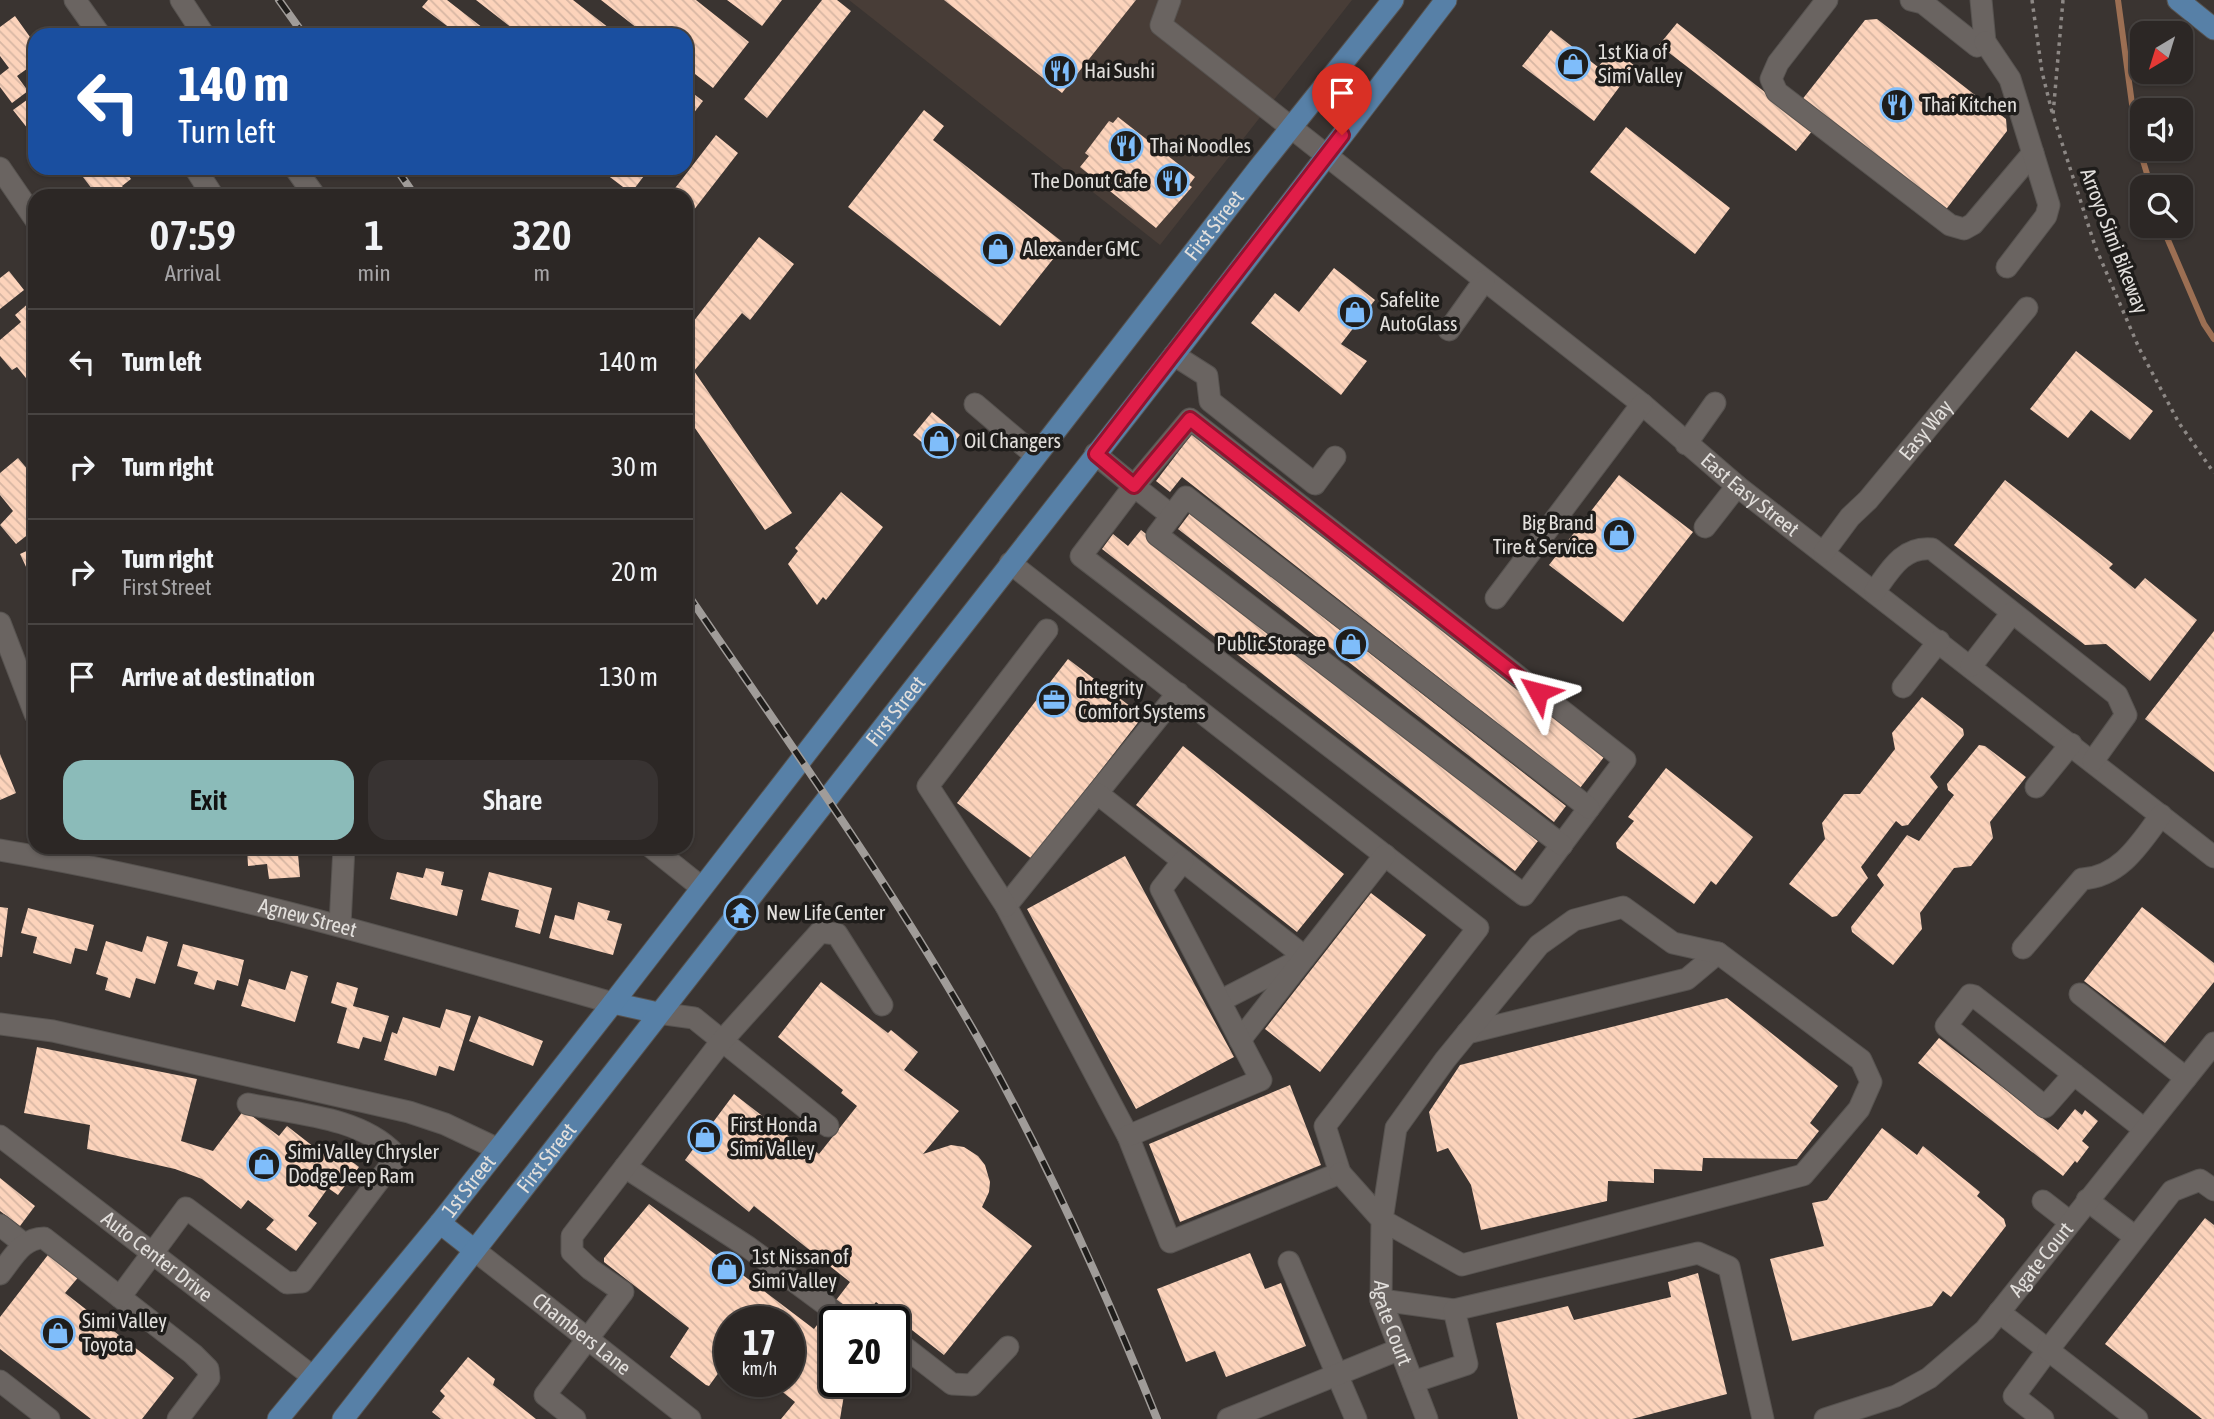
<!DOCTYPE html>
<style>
body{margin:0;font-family:"Asap Condensed",sans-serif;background:#383332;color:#f1f3f6;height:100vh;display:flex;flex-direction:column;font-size:26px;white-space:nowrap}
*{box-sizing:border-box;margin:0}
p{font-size:23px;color:#a6a5a7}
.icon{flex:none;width:38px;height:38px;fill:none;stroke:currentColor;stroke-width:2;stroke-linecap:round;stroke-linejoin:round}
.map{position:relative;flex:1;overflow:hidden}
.panel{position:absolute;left:28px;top:189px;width:665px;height:665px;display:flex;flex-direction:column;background:#2c2725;border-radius:21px;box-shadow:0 2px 5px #0004,0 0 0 2px #484442}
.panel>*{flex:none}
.banner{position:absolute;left:28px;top:28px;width:665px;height:147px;border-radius:21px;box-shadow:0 2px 5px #0004,0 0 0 2px #484442;background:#1a4fa0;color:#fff;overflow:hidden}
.needle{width:46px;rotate:218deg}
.controls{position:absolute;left:2130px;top:21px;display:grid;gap:14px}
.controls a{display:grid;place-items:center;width:63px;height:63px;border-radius:14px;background:#2c2725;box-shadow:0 2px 5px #0004,0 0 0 2px #484442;font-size:35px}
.speed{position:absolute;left:714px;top:1306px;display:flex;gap:14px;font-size:35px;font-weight:700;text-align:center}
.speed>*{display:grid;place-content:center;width:91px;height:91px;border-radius:50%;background:#2c2725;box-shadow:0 2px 5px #0004,0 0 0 2px #484442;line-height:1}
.speed small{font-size:18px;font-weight:400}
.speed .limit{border:4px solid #111;border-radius:10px;background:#fff;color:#111}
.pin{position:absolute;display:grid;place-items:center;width:60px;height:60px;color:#fff;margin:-72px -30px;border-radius:50% 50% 50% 0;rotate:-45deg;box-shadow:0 0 7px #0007}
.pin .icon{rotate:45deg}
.me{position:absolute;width:77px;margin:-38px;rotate:308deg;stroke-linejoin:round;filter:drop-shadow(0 0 5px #0008)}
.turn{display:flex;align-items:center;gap:24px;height:147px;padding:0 35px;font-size:32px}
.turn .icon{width:91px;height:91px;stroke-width:2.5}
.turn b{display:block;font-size:49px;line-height:60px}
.eta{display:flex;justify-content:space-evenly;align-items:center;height:119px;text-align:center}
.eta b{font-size:42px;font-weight:600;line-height:49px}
.button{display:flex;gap:14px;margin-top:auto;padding:14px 35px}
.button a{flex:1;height:80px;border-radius:21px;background:#8bbbb9;color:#111;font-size:28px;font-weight:600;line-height:80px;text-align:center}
.button a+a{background:#383332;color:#f1f3f6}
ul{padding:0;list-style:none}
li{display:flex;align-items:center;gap:21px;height:105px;padding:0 35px;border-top:2px solid #484442}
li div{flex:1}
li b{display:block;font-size:26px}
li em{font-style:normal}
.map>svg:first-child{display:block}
</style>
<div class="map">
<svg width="2214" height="1419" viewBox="0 0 2214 1419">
<defs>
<pattern id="building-back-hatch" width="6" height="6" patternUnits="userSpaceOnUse" patternTransform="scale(1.75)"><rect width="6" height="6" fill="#fcd3bb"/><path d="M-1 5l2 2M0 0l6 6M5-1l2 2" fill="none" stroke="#d7b6a3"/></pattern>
</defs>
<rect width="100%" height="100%" fill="#3a3431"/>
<path fill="#483d37" d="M849,0H1352L1160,245Z"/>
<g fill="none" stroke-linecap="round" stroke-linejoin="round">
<path stroke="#9c6f53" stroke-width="6" d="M2118,0L2137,141L2151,187
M2162,226L2204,324L2214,339"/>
</g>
<path fill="url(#building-back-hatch)" d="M428,0H447L492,35H459L422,7Z
M476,0H573L618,35H521Z
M601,0H696L749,42L713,88L686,67V35H646Z
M727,0H782L762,26Z
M822,0H837L851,11L767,118L744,99Z
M944,0H1136L1062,93Z
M15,16L35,44V63L17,76L28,91L12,103L0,87V75L9,68L0,56V27Z
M1877,19L2006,119L2007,131L1944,212L1801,101L1865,20Z
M1677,23L1813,130L1796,151L1659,45Z
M1551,30L1598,67L1613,49L1635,66L1594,121L1522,66Z
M686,88L703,101L686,123Z
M31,97L35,102V124L28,129L13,110Z
M924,110L944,126L933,140L1065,244L1000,326L848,207Z
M1118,117L1195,177L1189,185L1192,187L1156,228L1080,167L1089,156L1085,153L1109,121L1113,123Z
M1626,127L1730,208L1695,254L1590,172Z
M716,135L738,153L686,220V196H669Z
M76,168H123L131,179L122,186L130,196H94L96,194Z
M598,168H650L631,193Z
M759,237L794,264L750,320L742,313L694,371L792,513L765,530L686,415V331Z
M1334,268L1375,300L1341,344L1367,361L1341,395L1251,323L1275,293L1299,312Z
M9,271L24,290L0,309V278Z
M30,302L35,308V330L29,334L35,341V379L30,383L17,367L12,370L0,356V340L21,322L15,315Z
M2076,351L2153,411L2130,440L2091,410L2068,438L2030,409Z
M932,412L960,435L941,458L913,435Z
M1192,434L1604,757L1580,788L1182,477L1170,492L1156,481Z
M18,458L35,478V529L16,544L0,525L13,511L0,495V473Z
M1619,475L1693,532L1623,622L1549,565Z
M2005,480L2113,564L2109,568L2135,589L2145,578L2197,620L2150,681L2106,644L2085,645L1954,545Z
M841,492L883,527L826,600L823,597L817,605L788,564L798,551L795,548Z
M1190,513L1566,806L1554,822L1178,529Z
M1141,530L1538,841L1515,871L1102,549L1113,534L1128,546Z
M35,547V586L20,554Z
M2214,631V772L2145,719Z
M1068,659L1143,716L1032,859L957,803Z
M1922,697L1963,729L1964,735L1930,777L1938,787L1908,825L1902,826L1896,821L1861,867L1868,878L1837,916L1832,917L1789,884L1825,839L1822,823L1844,794H1860L1895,749L1892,733Z
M1979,745L1985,746L2026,777L1990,822L1993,838L1971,866L1954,868L1920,913L1922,929L1893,965L1852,932L1851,927L1884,885L1877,875L1907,835L1919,841L1954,795L1948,790L1947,784Z
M1183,746L1344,874L1297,932L1136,805Z
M0,754L16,793L0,800Z
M1666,768L1753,837L1716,885L1711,881L1694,904L1617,848L1616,843L1634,821L1628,817Z
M247,847H279V856L298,854L300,877L269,879L267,864L248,866Z
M1125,856L1234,1057L1136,1109L1027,909Z
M426,868L444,872L441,885L463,890L457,916L390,899L397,872L423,878Z
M489,872L552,888L540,934L515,927L519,910L481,900Z
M1371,893L1426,935L1320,1072L1265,1029Z
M578,902L610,911L607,920L622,924L613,955L549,938L555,915L574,920Z
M0,907L8,908L2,957H0Z
M2142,907L2214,963V982L2165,1043L2084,981Z
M28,908L94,925L87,951L75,948L71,964L33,953L37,937L21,933Z
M147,936L168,942L155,984L136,978L130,998L105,990L108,978L96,974L106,941L142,952Z
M183,944L244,960L238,986L217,980L214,990L194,984L198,972L177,966Z
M291,971L308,976L295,1022L241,1006L249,979L285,990Z
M337,982L358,988L353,1006L389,1016L381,1042L363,1037L359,1049L337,1043L347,1008L331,1003Z
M821,982L888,1033L891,1030L918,1052L904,1070L959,1111L923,1154L951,1145L964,1147L978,1156L985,1165L990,1182L989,1192L982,1207L1032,1246L944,1355L876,1302L860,1321H835V1381H838L844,1395L840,1419H781L795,1402L769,1381H789V1321H730V1357L709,1386L706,1385L670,1357L689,1328L604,1262V1258L649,1204L814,1329L850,1282L754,1206L749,1212L685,1160L734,1094L800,1145L802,1141L819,1154L857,1106L841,1093L843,1090L778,1037Z
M1727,998L1838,1086L1810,1123L1819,1131L1797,1159L1703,1158L1702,1171L1654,1169V1183L1608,1181L1607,1201L1481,1230L1471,1185L1448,1148L1437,1152L1429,1112L1460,1065Z
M446,1009L471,1016L454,1071L439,1066L436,1076L384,1060L392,1032L397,1034L403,1017L440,1028Z
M479,1016L543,1041L533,1066L469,1041Z
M1939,1038L2058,1130L2075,1109L2082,1115L2085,1110L2098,1121L2082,1141L2089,1147L2077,1163L2075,1161L2063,1176L1918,1063Z
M37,1047L197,1079L181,1141L213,1151L244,1110L279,1136L287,1126L323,1154L330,1145L359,1167L338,1195L328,1188L308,1216L317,1223L296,1251L266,1229L274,1220L248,1200L241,1209L202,1179L175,1169L87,1149L90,1125L24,1113Z
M1290,1085L1321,1165L1180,1222L1149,1144Z
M1882,1128L1917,1155L1923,1146L1980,1192L1977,1196L2004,1219L2006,1226L1951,1297L1943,1291L1932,1306L1792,1341L1770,1259L1824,1246L1812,1203L1827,1200Z
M0,1178L35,1206L20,1226L0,1211Z
M2205,1218L2214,1225V1419H2202L2105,1344Z
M51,1251L81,1274L65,1293L174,1378L142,1419H91L0,1349V1317Z
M1250,1253L1265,1289L1281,1283L1306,1346L1226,1377L1215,1351L1186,1362L1157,1289Z
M1698,1273L1727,1394L1632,1419H1518L1496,1323L1568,1306L1574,1320L1671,1297L1668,1282Z
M468,1357L495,1379L493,1385L536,1419H441L432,1412L445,1396L440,1391Z
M842,1381H871L861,1395Z"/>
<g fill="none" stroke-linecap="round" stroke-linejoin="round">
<path stroke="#534e4b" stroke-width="21" stroke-dasharray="21 10" stroke-linecap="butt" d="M825,1304L848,1321"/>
<defs>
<g id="minor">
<path d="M75,0L100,35"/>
<path d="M181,0L204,35"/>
<path id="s1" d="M1170,0L1161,25L1642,404L1737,486L2214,857"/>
<path d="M1827,0L1778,63L1771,79L1777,92L1950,225L1964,229L1973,224L2033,153"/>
<path d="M1911,0L1923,3L1977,46L1985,42L1981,0"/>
<path d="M1985,42L2010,79L2049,205L2046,216L2007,267"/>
<path d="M0,168L35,219"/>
<path d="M195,168L213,196"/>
<path d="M295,168L315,196"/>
<path d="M1449,330L1484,281"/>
<path d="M1174,355L1207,376L1210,401L1315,484L1335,457"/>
<path d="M975,404L1035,455"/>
<path d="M1686,444L1715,403"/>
<path d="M1095,454L1134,486L1081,556L1524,895L1625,760L1190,419L1134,486L1172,516"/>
<path d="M1705,527L1737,486"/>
<path id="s2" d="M1824,552L1850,517L1868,500L2027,308"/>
<path d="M1010,563L1478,928L1325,1126L1340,1173L1170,1242L1128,1136L1006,906L1178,693"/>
<path d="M1875,591C1890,570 1903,546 1932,549L2117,695L2126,715L2093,761"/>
<path d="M1496,598L1642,404"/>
<path d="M0,623L35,714"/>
<path d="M1971,666L2012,613"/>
<path d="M1903,687L1939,641"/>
<path d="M2036,787L2071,744"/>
<path d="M1098,794L1305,957L1220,1001"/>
<path d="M1562,845L1157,535L1186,497L1589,808"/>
<path d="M651,847L701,887"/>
<path id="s3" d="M0,850C208,885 410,945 613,1003"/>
<path d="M1006,906L928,786L1047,630"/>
<path d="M340,925L344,847"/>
<path d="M2023,948L2082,879C2120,877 2140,844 2161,815"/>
<path d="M2080,994L2186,1078"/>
<path d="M658,1013L694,1018L828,1126"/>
<path d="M0,1024L53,1031L409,1112L445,1124L498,1149"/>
<path d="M1467,1033L1687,979L1718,953"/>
<path d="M1240,1040L1385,855"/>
<path d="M2074,1074L2045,1107L1946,1026L1970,995L1974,996L2144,1129"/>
<path id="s4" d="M0,1136L312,1376"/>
<path d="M1128,1136L1261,1080L1161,889L1183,861"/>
<path d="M625,1167L748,1247L825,1304"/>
<path id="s5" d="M1340,1173L1382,1220L1462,1265L1803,1175L1859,1109L1871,1082L1861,1060L1718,953L1673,943L1623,907L1574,920L1539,945L1445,1060L1396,1128L1382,1220L1381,1300L1427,1419"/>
<path d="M2087,1200L2134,1236"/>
<path d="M2043,1201L2070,1222"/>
<path d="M0,1225L24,1244"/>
<path id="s6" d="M473,1249L690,1419"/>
<path d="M1289,1262L1356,1419"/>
<path d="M0,1274C13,1258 22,1238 44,1238L193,1354L208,1369L209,1378L178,1419"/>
<path d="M120,1297L186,1208L287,1283L302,1282L393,1162L394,1153C360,1117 296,1114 248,1104"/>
<path d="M1381,1300L1454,1310"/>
<path d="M1999,1312L2048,1350L2014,1396L2043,1419"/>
<path d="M894,1339L952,1384L972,1385L1008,1347"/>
<path d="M0,1381L49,1419"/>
<path d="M1413,1382L1467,1364L1454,1310L1698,1253L1729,1267L1763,1419"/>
<path d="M575,1419L545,1395L623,1292L590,1269L572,1252V1236L721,1042L820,932L837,934L882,1005"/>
<path d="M1228,1419L1400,1349"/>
<path id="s7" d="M1825,1419L1896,1396L1929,1378L1985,1330L2214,1043"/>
<path d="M2137,1419L2048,1350L2172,1191L2200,1180L2214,1190"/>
</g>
<g id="major">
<path d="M2178,0L2214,29"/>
<path d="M613,1003L658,1013"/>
<path d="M440,1223L473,1249"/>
<path id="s8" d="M278,1419L440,1223L613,1003L1258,169L1393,0"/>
<path id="s9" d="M343,1419L1174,355L1446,0"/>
</g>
</defs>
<use href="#minor" stroke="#575350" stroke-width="23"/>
<use href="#major" stroke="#575350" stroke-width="23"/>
<path stroke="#8d8885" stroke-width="3.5" stroke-dasharray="3.5 5" stroke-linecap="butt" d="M2032,0L2042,72L2052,112
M2063,0L2053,115L2095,246L2139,348L2179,423L2214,473"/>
<use href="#minor" stroke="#6a6461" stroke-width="21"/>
<use href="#major" stroke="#5780a7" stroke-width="21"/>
<defs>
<path id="rail" d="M279,0L304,35
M396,168L415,196
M686,592C787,740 891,885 979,1040C1047,1161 1105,1290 1157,1419"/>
</defs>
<use href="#rail" stroke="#a09c99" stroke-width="8"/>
<use href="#rail" stroke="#1f1d1b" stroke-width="5" stroke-dasharray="16" stroke-linecap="butt"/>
</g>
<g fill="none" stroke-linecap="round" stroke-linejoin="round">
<defs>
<path id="route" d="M1342,135L1096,454L1134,486L1190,419L1538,692"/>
</defs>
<use href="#route" stroke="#92132f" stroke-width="18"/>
<use href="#route" stroke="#e11d48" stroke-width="12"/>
</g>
<defs>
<symbol id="shop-ring" viewBox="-11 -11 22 22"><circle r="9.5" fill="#1f1d1b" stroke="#7fbdfa" stroke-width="1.5"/><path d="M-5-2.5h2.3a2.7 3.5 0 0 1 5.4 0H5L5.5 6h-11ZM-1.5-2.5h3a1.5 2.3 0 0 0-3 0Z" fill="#7fbdfa"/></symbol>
<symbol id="restaurant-ring" viewBox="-11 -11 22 22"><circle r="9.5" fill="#1f1d1b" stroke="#7fbdfa" stroke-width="1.5"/><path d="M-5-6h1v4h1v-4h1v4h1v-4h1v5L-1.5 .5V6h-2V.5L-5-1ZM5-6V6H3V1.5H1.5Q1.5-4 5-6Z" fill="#7fbdfa"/></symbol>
<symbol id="office-ring" viewBox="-11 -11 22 22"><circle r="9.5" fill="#1f1d1b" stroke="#7fbdfa" stroke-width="1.5"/><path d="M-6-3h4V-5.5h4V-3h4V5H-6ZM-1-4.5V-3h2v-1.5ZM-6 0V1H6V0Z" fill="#7fbdfa"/></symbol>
<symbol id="temple-ring" viewBox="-11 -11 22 22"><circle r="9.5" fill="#1f1d1b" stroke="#7fbdfa" stroke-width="1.5"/><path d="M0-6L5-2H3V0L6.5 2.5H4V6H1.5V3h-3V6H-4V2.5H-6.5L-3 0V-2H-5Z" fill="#7fbdfa"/></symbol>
</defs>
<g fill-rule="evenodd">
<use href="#shop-ring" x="1554" y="45" width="38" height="38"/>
<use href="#restaurant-ring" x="1041" y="52" width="38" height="38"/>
<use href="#restaurant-ring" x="1878" y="86" width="38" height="38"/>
<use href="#restaurant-ring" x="1107" y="127" width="38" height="38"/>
<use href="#restaurant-ring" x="1153" y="162" width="38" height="38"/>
<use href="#shop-ring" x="979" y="230" width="38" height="38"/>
<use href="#shop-ring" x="1336" y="293" width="38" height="38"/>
<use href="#shop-ring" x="920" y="422" width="38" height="38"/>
<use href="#shop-ring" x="1600" y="516" width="38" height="38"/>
<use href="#shop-ring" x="1332" y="625" width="38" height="38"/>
<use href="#office-ring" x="1035" y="681" width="38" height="38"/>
<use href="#temple-ring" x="722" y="894" width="38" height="38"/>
<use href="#shop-ring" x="686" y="1118" width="38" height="38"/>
<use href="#shop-ring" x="245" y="1145" width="38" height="38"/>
<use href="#shop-ring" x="708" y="1250" width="38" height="38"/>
<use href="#shop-ring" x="39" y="1314" width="38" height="38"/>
</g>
<g text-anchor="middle" stroke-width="7" stroke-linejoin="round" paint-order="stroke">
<g font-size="21" fill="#e2dfdc" stroke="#1f1d1b" text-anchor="start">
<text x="1598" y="59">1st Kia of<tspan x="1598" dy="24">Simi Valley</tspan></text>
<text x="1084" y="78">Hai Sushi</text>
<text x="1922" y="112">Thai Kitchen</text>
<text x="1150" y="153">Thai Noodles</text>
<text x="1148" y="188" text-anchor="end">The Donut Cafe</text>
<text x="1023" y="256">Alexander GMC</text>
<text x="1380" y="307">Safelite<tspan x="1380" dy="24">AutoGlass</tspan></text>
<text x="964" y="448">Oil Changers</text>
<text x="1594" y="530" text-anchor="end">Big Brand<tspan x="1594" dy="24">Tire &amp; Service</tspan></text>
<text x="1326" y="651" text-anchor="end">Public Storage</text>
<text x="1078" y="695">Integrity<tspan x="1078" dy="24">Comfort Systems</tspan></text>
<text x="766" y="920">New Life Center</text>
<text x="730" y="1132">First Honda<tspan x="730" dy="24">Simi Valley</tspan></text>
<text x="288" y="1159">Simi Valley Chrysler<tspan x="288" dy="24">Dodge Jeep Ram</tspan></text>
<text x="752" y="1264">1st Nissan of<tspan x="752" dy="24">Simi Valley</tspan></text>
<text x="82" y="1328">Simi Valley<tspan x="82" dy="24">Toyota</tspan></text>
</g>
<g font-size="21" fill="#e2dfdc" stroke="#1f1d1b">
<text dy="7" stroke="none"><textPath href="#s8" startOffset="1517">First Street</textPath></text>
<text transform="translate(2114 241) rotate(69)" y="7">Arroyo Simi Bikeway</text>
<text dy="7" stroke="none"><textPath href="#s2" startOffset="159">Easy Way</textPath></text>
<text dy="7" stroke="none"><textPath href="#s1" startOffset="780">East Easy Street</textPath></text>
<text dy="7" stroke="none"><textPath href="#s9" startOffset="898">First Street</textPath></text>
<text dy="7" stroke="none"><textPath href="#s3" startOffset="315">Agnew Street</textPath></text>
<text dy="7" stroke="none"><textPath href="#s9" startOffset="331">First Street</textPath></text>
<text dy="7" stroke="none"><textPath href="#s8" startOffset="301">1st Street</textPath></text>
<text dy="7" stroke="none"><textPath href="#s4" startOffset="198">Auto Center Drive</textPath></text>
<text dy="7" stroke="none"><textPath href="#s7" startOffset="276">Agate Court</textPath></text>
<text dy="7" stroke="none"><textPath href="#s5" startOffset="1458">Agate Court</textPath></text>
<text dy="7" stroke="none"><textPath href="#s6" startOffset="138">Chambers Lane</textPath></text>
</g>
</g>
</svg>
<div class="controls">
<a><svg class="needle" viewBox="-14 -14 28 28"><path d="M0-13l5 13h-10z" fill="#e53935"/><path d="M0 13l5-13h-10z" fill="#a6a5a7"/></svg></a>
<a><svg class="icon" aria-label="sound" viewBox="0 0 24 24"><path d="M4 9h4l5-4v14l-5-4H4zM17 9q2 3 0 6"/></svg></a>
<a><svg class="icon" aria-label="search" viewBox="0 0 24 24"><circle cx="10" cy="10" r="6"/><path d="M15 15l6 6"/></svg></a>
</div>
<div class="speed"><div>17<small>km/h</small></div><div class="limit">20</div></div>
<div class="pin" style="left:1342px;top:135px;background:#d93025"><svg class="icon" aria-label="arrive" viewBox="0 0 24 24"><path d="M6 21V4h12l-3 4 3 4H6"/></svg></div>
<svg class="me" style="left:1538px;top:692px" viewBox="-20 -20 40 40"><path d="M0-17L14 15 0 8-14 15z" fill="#e11d48" stroke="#fff" stroke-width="4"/></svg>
<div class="banner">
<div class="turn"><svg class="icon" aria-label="left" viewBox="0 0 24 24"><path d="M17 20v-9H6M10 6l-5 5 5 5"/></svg><div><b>140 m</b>Turn left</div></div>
</div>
<section class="panel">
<div class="eta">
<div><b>07:59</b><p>Arrival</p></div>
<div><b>1</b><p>min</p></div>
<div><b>320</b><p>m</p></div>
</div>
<ul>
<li><svg class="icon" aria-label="left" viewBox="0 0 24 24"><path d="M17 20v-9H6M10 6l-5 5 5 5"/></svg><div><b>Turn left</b></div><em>140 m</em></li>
<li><svg class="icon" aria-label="right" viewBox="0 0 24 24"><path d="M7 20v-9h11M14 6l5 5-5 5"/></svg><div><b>Turn right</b></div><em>30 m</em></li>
<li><svg class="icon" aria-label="right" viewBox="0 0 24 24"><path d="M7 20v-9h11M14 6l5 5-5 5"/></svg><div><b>Turn right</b><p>First Street</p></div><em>20 m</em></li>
<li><svg class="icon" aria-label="arrive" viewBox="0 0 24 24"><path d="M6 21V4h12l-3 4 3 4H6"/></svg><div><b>Arrive at destination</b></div><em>130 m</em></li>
</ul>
<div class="button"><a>Exit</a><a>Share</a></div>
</section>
</div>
